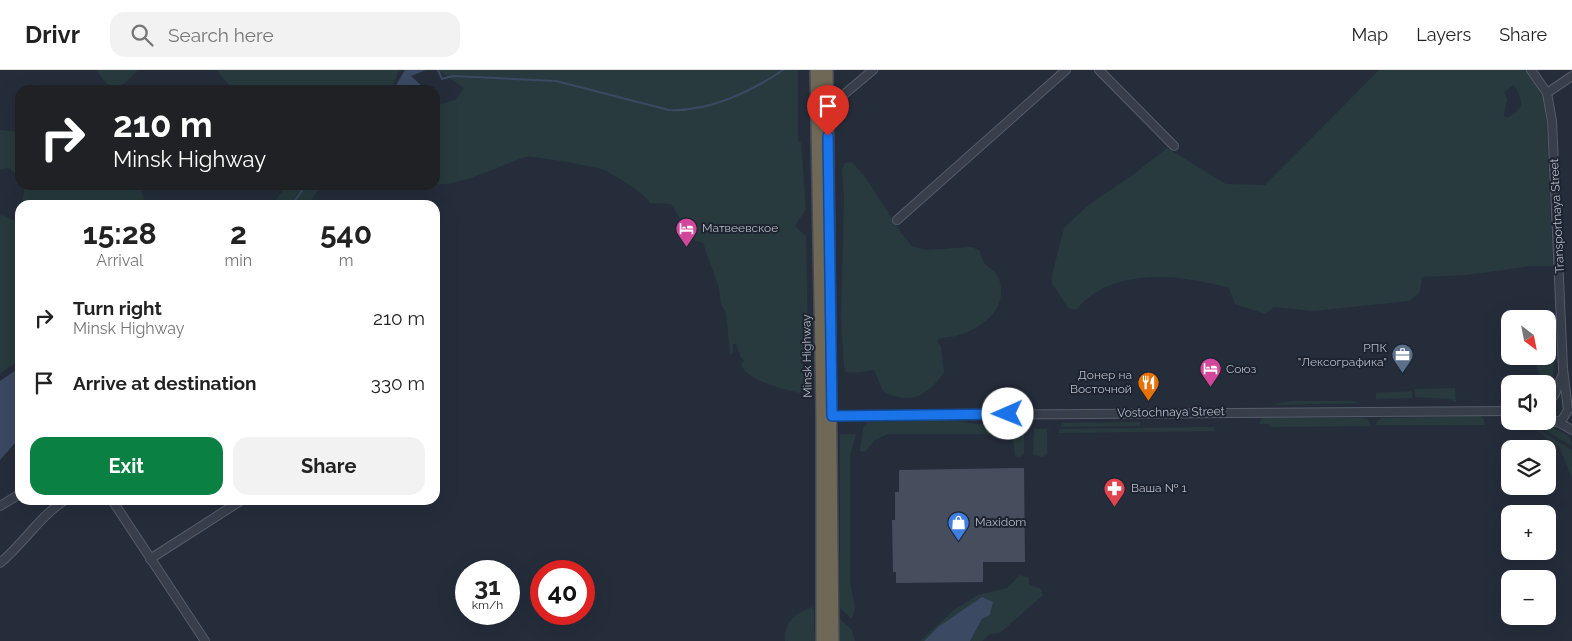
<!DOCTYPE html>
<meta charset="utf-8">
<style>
body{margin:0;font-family:Raleway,sans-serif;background:#f2f2f2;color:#222;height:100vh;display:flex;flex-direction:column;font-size:19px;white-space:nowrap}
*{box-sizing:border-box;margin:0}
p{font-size:16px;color:#767676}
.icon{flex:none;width:28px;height:28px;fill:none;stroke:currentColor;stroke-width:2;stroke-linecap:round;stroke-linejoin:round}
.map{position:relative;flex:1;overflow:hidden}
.side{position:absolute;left:15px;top:130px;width:425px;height:305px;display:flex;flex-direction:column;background:#fff;border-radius:15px;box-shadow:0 5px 20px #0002}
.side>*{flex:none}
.banner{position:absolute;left:15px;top:15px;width:425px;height:105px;border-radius:15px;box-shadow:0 5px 20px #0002;background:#202124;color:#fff;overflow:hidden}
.needle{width:32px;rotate:148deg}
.fabs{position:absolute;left:1501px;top:240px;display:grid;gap:10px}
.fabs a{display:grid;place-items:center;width:55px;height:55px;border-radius:10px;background:#fff;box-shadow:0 5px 20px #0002;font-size:25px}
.speed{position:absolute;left:455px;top:490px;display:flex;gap:10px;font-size:25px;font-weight:700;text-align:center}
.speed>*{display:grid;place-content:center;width:65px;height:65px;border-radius:50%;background:#fff;box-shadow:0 5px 20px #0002;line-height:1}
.speed small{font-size:12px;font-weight:400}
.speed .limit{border:8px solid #d22;background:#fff;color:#111}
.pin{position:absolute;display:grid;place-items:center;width:42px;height:42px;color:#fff;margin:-51px -21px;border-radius:50% 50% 50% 0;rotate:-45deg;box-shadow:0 0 5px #0007}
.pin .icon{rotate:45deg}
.me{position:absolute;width:55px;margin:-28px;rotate:269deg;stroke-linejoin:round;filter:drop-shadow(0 0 4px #0008)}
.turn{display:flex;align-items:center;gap:18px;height:105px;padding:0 15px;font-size:22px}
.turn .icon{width:65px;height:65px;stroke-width:2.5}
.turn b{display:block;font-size:35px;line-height:42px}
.eta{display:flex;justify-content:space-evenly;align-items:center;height:85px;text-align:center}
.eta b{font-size:30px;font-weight:700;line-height:35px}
.primary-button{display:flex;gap:10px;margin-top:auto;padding:10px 15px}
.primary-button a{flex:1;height:58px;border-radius:15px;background:#0b8043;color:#fff;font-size:20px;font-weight:700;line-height:58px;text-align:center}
.primary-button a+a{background:#f2f2f2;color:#222}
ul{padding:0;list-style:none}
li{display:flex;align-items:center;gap:15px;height:65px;padding:0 15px}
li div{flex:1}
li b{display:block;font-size:19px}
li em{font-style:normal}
header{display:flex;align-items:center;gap:30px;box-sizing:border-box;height:70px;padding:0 25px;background:#fff;border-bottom:1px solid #e0e0e0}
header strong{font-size:24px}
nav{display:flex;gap:28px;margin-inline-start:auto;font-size:18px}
.search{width:350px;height:45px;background:#f2f2f2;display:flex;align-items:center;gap:12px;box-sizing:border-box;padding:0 18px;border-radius:15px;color:#767676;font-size:19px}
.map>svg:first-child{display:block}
</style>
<header>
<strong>Drivr</strong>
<div class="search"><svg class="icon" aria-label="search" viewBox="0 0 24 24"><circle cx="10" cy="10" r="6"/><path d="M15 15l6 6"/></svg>Search here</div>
<nav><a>Map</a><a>Layers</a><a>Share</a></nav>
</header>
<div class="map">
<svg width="1572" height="571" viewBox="0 0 1572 571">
<rect width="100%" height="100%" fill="#252d3b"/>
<path fill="#283a3d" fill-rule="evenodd" d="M96,0H138L125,13L114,19L106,13Z
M217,0H399L391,20H233Z
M438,0H798V70L801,73L806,139L795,156L806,166L808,276L802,287C803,299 808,314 799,323C780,318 752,312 741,296L744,290L740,286L736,274H733V282L730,284L726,243L721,234L719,218L703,173L694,170L671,134L650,133C646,124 614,105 604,100C597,97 532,85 526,87C502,94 459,117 435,114V36L457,29L464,18Z
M1379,0H1528L1543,27L1546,46L1553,196H1531L1467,205L1422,207L1420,222L1409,231L1314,241L1274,237L1265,244L1235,234L1229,218C1180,204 1112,196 1076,240L1068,238L1052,213V205L1064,158L1087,136L1134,104L1167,78L1226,114L1265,115ZM1514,15C1524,32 1525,38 1507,48L1504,46L1507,29L1504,22Z
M0,60L20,62V106L8,98L0,100Z
M852,92L866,108L901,163L912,176L926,180L972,177L980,181C984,201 994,196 999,209C1009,237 984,257 959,265C951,268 945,266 937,270L941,277L944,303C926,326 911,336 883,321L874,300L853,303L846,302L844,297L841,248L844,128L842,100L845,93Z
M25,115H138L147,135H22Z
M287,115H321L308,135H272Z
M3,145L20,154V289L0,304V146Z
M1548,260H1550C1555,276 1557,305 1548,319V314H1537L1540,304L1537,298V286H1548Z
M1455,318L1456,332L1449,329L1415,327V319Z
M1412,321V328L1376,329V323Z
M1292,331H1351L1362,333L1274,335V334Z
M1479,346L1484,349L1485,355H1376L1377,351L1382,348Z
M1504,347H1510V351H1540L1569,366L1572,376L1538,356L1501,354V349Z
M1262,348H1362L1367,349L1371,356L1270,357L1269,354H1259Z
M949,350L977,354H1015L1024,365V383L1020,387L1015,386L1013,370L1009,364H888L875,370L865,382L860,381L863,358L868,352Z
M1140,352V356L1060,357L1063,353Z
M1214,357L1215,361L1059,363V359Z
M1533,357L1572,380V408L1559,377Z
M1034,359H1052L1047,360V384L1043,387L1033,385Z
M840,364H856L850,385V512L855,538L852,549L840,538Z
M1020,505L1029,508V514L1041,519L1043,525L1000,563L990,564L982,571H970L982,549L990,545L993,532L938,557L924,571H920L954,540L978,525L1007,518Z
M812,537L814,540L815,571H785C785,551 794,544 812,537Z
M840,549L852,560L855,571H840Z"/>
<path fill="#3b4963" d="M405,0H426L411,6L426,20H393Z
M20,297V352L17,354V371L0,390V311Z
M982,527L993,532L990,545L982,549L970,571H924L938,557Z"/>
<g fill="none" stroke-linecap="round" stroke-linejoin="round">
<path stroke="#3b4963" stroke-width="2" d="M438,0L442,9L453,6L556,11L669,40C708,42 751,22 783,0
M292,135L306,115"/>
</g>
<path fill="#464e5e" d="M1024,398L1025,492H983V512L896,513V502H893L892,450H895V422H899V400Z"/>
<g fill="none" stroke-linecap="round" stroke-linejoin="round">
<defs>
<path id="minor" d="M1099,0L1174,76
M1531,0L1547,23L1552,51L1563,299L1568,340L1562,350L1554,352L1548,348
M1547,23L1572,6
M842,26L873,0
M897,150L1066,0
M1548,333L1555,324L1562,306
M826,346L1510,341
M1558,352L1572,360
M112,430L205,571
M0,436L20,424
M150,489L242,430
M0,493C24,473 39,447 65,430"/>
<path id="highway" d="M816,0L822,345V571
M827,0L833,571"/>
</defs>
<use href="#minor" stroke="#565d69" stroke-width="10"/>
<use href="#highway" stroke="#434a56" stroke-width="14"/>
<use href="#minor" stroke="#383f4b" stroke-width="8"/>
<use href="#highway" stroke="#706856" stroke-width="11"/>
</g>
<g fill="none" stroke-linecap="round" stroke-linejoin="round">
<defs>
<path id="route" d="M828,66L832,346L1008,344"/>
</defs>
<use href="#route" stroke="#114b97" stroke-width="12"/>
<use href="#route" stroke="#1a73e8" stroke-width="9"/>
</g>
<defs>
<symbol id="hotel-pin" viewBox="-11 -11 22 30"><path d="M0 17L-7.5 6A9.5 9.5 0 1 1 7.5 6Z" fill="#d1479c" stroke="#1d2430"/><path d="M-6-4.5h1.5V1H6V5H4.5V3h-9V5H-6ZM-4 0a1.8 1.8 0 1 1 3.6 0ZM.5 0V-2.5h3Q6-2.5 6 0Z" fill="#fff"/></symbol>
<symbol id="office-pin" viewBox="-11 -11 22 30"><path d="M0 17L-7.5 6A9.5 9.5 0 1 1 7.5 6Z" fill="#5c6f8a" stroke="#1d2430"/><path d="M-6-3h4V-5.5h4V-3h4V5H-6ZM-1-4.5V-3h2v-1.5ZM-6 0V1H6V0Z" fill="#fff"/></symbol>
<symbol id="restaurant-pin" viewBox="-11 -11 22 30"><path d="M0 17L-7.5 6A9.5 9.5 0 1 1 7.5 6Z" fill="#e8710a" stroke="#1d2430"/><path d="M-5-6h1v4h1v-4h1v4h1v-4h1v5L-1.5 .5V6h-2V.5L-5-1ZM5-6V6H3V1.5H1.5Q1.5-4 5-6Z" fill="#fff"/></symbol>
<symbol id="pharmacy-pin" viewBox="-11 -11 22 30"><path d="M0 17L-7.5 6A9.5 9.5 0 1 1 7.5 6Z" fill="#e0444e" stroke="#1d2430"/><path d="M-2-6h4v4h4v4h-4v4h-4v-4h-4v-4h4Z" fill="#fff"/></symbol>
<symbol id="shop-pin" viewBox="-11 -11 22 30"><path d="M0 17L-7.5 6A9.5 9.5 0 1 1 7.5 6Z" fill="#3f7fe0" stroke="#1d2430"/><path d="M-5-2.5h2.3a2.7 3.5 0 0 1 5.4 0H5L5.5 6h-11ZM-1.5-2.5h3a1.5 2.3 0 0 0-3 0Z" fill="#fff"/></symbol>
</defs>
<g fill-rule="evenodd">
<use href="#hotel-pin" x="674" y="146" width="25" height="34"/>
<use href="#office-pin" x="1390" y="272" width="25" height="34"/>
<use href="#hotel-pin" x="1198" y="286" width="25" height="34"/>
<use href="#restaurant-pin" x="1136" y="300" width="25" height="34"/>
<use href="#pharmacy-pin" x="1102" y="406" width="25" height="34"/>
<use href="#shop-pin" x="946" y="440" width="25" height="34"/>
</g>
<g text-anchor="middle" stroke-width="4" stroke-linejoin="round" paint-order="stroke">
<g font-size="12" fill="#b4bac6" stroke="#1d2430">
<text transform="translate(1557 146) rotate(-93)" y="4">Transportnaya Street</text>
<text transform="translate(807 286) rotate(-91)" y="4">Minsk Highway</text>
<text transform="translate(1171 342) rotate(-1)" y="4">Vostochnaya Street</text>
</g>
<g font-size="12" fill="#b4bac6" stroke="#1d2430" text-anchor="start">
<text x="702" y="162">Матвеевское</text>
<text x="1387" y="282" text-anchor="end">РПК<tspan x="1387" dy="14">"Лексографика"</tspan></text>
<text x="1226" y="303">Союз</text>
<text x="1132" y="309" text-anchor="end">Донер на<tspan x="1132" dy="14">Восточной</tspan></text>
<text x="1131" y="422">Ваша № 1</text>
<text x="975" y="456">Maxidom</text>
</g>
</g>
</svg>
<div class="fabs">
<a><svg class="needle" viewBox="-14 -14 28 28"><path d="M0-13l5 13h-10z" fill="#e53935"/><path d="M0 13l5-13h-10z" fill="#767676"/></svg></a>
<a><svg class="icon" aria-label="sound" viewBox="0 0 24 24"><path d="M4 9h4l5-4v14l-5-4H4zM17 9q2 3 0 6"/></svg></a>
<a><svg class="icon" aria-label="layers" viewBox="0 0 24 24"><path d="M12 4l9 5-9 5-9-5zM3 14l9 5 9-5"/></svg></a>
<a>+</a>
<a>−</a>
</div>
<div class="speed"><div>31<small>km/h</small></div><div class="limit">40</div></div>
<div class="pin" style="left:828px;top:66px;background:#d93025"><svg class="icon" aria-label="arrive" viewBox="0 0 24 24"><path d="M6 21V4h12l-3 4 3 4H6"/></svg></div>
<svg class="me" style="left:1008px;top:344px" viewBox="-20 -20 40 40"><circle r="19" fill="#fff"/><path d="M0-13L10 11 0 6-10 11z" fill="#1a73e8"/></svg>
<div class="banner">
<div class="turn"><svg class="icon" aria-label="right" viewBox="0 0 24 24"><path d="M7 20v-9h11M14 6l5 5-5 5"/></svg><div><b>210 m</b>Minsk Highway</div></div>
</div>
<section class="side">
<div class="eta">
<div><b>15:28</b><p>Arrival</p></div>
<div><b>2</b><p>min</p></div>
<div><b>540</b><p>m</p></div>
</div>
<ul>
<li><svg class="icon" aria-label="right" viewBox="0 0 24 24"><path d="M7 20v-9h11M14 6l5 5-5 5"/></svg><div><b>Turn right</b><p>Minsk Highway</p></div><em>210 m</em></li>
<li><svg class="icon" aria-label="arrive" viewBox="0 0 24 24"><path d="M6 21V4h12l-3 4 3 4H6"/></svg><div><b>Arrive at destination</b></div><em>330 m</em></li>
</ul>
<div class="primary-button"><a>Exit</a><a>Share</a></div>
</section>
</div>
